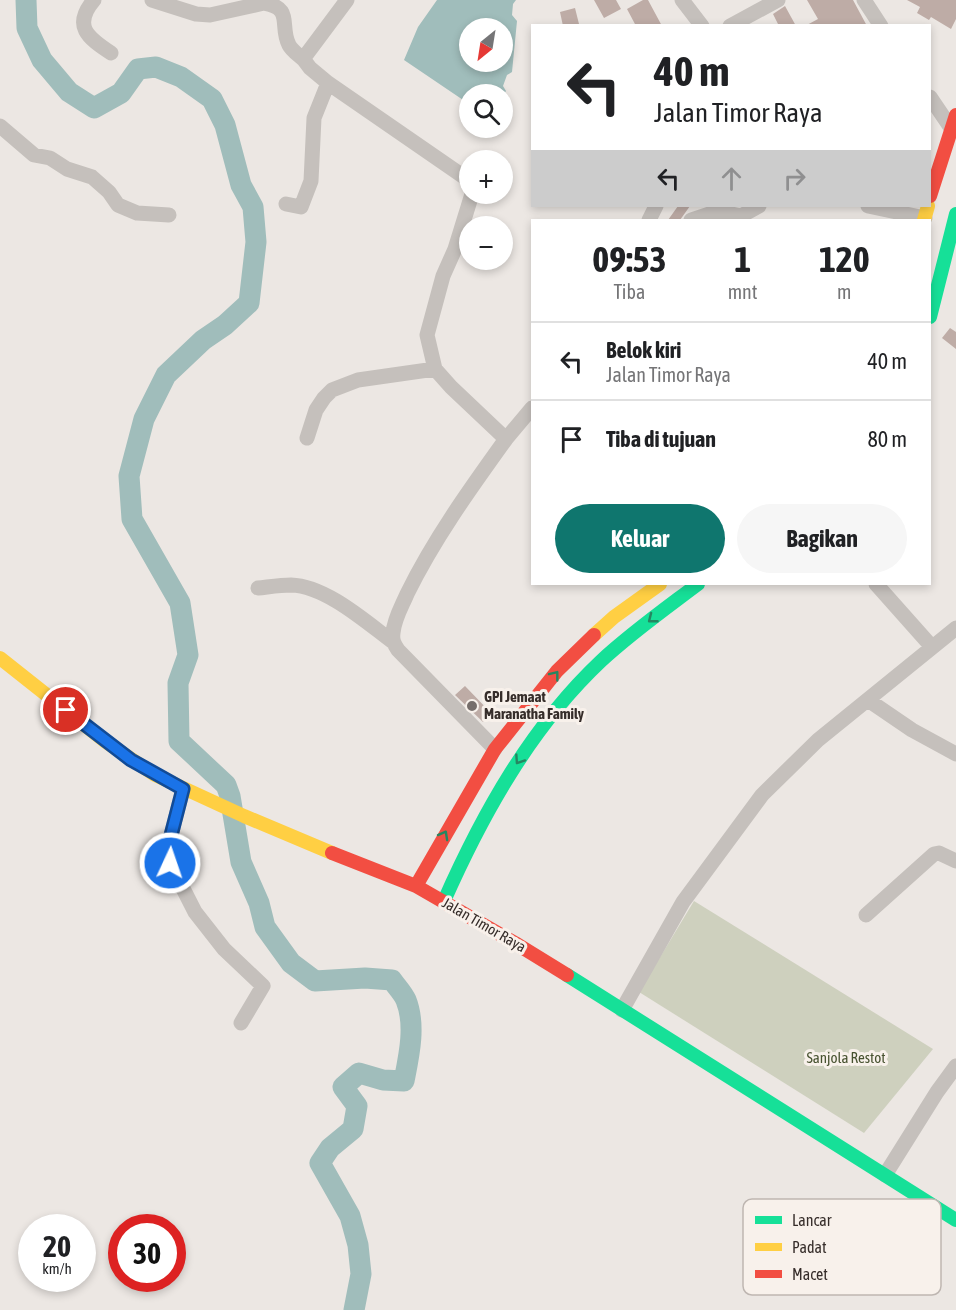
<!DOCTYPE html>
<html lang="id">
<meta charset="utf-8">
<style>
body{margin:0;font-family:"Asap Condensed",sans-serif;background:#f6f6f6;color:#202124;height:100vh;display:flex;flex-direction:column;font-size:22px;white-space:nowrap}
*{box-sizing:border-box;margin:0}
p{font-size:20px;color:#757577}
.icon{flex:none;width:33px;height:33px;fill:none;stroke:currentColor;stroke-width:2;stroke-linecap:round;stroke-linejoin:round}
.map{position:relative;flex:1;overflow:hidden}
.sheet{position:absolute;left:531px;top:219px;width:400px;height:366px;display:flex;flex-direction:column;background:#fff;border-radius:0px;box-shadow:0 3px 9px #0003}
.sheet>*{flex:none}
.hud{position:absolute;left:531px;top:24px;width:400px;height:183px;border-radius:0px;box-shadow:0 3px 9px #0003;background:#fff;color:#202124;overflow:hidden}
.needle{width:39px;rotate:210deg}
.fabs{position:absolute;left:459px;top:18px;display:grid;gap:12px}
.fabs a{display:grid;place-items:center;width:54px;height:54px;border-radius:50%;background:#fff;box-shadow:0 3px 9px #0003;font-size:30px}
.speed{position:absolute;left:18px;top:1214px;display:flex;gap:12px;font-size:30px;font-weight:700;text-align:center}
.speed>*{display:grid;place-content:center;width:78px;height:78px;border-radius:50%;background:#fff;box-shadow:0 3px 9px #0003;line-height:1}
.speed small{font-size:15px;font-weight:400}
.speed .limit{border:9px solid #d22;background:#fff;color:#111}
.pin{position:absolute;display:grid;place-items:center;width:51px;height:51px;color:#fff;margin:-26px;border:3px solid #fff;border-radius:50%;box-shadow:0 2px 6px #0007}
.me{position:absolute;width:66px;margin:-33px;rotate:3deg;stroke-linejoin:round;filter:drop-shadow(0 0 4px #0008)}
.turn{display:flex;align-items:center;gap:21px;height:126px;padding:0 24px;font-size:27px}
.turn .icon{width:78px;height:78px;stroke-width:2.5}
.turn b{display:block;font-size:42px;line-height:51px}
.lanes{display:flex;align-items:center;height:57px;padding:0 24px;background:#0003;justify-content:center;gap:30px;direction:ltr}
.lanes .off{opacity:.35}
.eta{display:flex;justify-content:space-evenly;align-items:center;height:102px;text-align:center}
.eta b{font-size:36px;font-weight:700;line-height:42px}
.primary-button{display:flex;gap:12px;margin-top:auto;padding:12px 24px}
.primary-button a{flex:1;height:69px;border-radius:36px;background:#0f766e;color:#fff;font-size:24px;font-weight:700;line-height:69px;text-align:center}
.primary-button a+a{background:#f6f6f6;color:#202124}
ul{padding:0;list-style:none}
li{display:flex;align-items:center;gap:18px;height:78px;padding:0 24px;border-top:2px solid #e0e0e0}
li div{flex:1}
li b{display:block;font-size:22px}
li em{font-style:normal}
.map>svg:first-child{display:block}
</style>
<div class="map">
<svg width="956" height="1310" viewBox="0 0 956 1310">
<rect width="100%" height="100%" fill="#ece7e3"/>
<path fill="#ced0be" d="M694,901L933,1049L864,1133L639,992Z"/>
<path fill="#a0bdbb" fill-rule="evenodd" d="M437,0H516L513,4L512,15L517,21L512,72L507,75L503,86L506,91L503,95L470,94L469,104L404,60L418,27ZM470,28H502V62H470Z"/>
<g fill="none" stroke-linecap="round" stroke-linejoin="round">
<path stroke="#a0bdbb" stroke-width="21" d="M26,0L27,28L42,60L69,92L94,108L121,93L138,69L156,67L181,77L212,99L225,125L241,185L253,207L256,242L249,303L225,325L203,340L166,375L144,419L129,476L132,519L180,603L188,655L178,683L179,741L226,785L230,796L241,862L259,903L265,927L291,963L315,981L365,978L392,980C396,986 403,993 406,1000C416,1025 409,1056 404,1081L383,1080L359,1073L343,1087L357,1106L353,1129L330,1148L320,1163L350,1216L358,1245L361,1274L354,1310"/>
</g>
<path fill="#beaca6" d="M594,0H616L621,9L604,18Z
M643,0H648L662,26H636L627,9Z
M807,0H853L867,26H805L818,19Z
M907,0H956V19L951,29L931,17L929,20L917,13L920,7Z
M785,6L796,26H779L773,14Z
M575,8L579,24L563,26L560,12Z
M678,206H690L680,220H668Z
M950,328L956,332V349L942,338Z
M465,686L492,714L483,722L455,695Z"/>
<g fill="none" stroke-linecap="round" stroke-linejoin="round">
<path stroke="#c5c0bc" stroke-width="15" d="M94,0C72,26 88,38 111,53
M152,0L196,14L210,15L264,3C294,8 279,26 289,45C292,51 299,55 304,60
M347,0L306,55L304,60L310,68L328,83L470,181
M682,0L702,26
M864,0L881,26
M730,26L778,0
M930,97L951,128
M0,126L34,155L50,158L67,169L92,177L109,192L118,205L137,213L169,215
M472,194L455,249L443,276L427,335L435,369L451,387L506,439L532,408
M286,204L301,207L311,181L314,118L328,83
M868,206L925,218
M649,220L656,206
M691,220L718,211L741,216L759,206
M307,438L316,410L324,398L332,390L358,380L435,369
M876,584L932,647
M258,588C268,587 280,585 291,585C326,586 366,622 393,642
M868,700L912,730L956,754
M495,749L398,650C394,644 392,640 393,633C394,619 402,606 407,594C434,539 470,489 506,439
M183,789L168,847L167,857L195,912L224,949L263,986L241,1023
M866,915L934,854L939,853L956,861
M622,1010L683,902L762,795L818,740L956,628
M885,1175L937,1092L956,1066"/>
<path stroke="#16e098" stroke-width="14" d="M930,317L956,214
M444,901C483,813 531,727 601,661C631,633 665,609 698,584
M567,975L956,1220"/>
<path stroke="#ffcf43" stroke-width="14" d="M924,220L928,206
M594,635L614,617L660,584
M0,658L106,742L155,775L244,816L332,853"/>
<path stroke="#f24e42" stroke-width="14" d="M930,196L956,115
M332,853L416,886L515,943L567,975
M416,886L495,749L557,671L594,635"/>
</g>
<defs><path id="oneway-chevron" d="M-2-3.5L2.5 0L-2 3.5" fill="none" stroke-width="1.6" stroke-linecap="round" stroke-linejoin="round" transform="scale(1.5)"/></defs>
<g stroke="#268661">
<use href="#oneway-chevron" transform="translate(652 619) rotate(142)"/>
<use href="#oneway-chevron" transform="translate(555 675) rotate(-52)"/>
<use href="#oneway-chevron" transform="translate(519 760) rotate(124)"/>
<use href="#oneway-chevron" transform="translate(444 835) rotate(-61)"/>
</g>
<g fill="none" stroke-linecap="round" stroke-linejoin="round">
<defs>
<path id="route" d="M66,710L131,760L183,789L168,847L167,856L170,863"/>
</defs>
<use href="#route" stroke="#114b97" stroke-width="15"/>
<use href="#route" stroke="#1a73e8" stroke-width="10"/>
</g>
<circle fill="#766e6b" stroke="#f8f1eb" stroke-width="2" cx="472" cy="706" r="6"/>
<g text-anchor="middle" stroke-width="6" stroke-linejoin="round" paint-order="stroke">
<g font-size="15" font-weight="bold" fill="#362d2a" stroke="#f8f1eb" text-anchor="start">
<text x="484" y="702">GPI Jemaat<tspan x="484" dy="17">Maranatha Family</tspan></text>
</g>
<g font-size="15" fill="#362d2a" stroke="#f8f1eb">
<text transform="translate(484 925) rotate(30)" y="5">Jalan Timor Raya</text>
</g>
<g font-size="15" fill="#475230" stroke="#f8f1eb">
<text x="846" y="1063">Sanjola Restot</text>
</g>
</g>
<rect x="743" y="1199" width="198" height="96" rx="9" fill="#f8f1eb" stroke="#beb6b1" stroke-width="1.5"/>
<rect x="755" y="1216" width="27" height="8" fill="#16e098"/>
<rect x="755" y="1243" width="27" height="8" fill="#ffcf43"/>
<rect x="755" y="1270" width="27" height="8" fill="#f24e42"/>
<g font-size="16" fill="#362d2a">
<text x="792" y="1226">Lancar</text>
<text x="792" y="1253">Padat</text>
<text x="792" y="1280">Macet</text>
</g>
</svg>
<div class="fabs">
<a><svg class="needle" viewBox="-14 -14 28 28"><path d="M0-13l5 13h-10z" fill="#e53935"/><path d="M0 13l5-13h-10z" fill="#757577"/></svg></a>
<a><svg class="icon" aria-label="search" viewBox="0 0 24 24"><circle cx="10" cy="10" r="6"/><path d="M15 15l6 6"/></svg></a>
<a>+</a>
<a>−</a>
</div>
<div class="speed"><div>20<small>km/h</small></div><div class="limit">30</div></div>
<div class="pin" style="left:66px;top:710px;background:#d93025"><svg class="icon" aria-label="arrive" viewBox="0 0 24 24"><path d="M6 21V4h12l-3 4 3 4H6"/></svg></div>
<svg class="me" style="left:170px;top:863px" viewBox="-20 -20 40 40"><circle r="17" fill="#1a73e8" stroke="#fff" stroke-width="3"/><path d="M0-11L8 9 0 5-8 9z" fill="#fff"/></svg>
<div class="hud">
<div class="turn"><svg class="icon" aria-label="left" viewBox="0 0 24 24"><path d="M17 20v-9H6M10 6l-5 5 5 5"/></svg><div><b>40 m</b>Jalan Timor Raya</div></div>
<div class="lanes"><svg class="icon" aria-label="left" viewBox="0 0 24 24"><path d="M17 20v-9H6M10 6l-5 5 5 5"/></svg><svg class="icon off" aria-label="ahead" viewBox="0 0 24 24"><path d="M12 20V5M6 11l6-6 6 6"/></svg><svg class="icon off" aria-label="right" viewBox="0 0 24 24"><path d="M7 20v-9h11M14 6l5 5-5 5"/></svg></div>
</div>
<section class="sheet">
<div class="eta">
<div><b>09:53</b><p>Tiba</p></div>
<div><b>1</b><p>mnt</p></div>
<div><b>120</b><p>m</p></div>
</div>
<ul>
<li><svg class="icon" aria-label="left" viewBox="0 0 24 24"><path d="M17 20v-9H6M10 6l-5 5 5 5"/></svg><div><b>Belok kiri</b><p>Jalan Timor Raya</p></div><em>40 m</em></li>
<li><svg class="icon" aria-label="arrive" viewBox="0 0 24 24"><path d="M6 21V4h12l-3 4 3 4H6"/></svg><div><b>Tiba di tujuan</b></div><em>80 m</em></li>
</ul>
<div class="primary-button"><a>Keluar</a><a>Bagikan</a></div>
</section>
</div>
